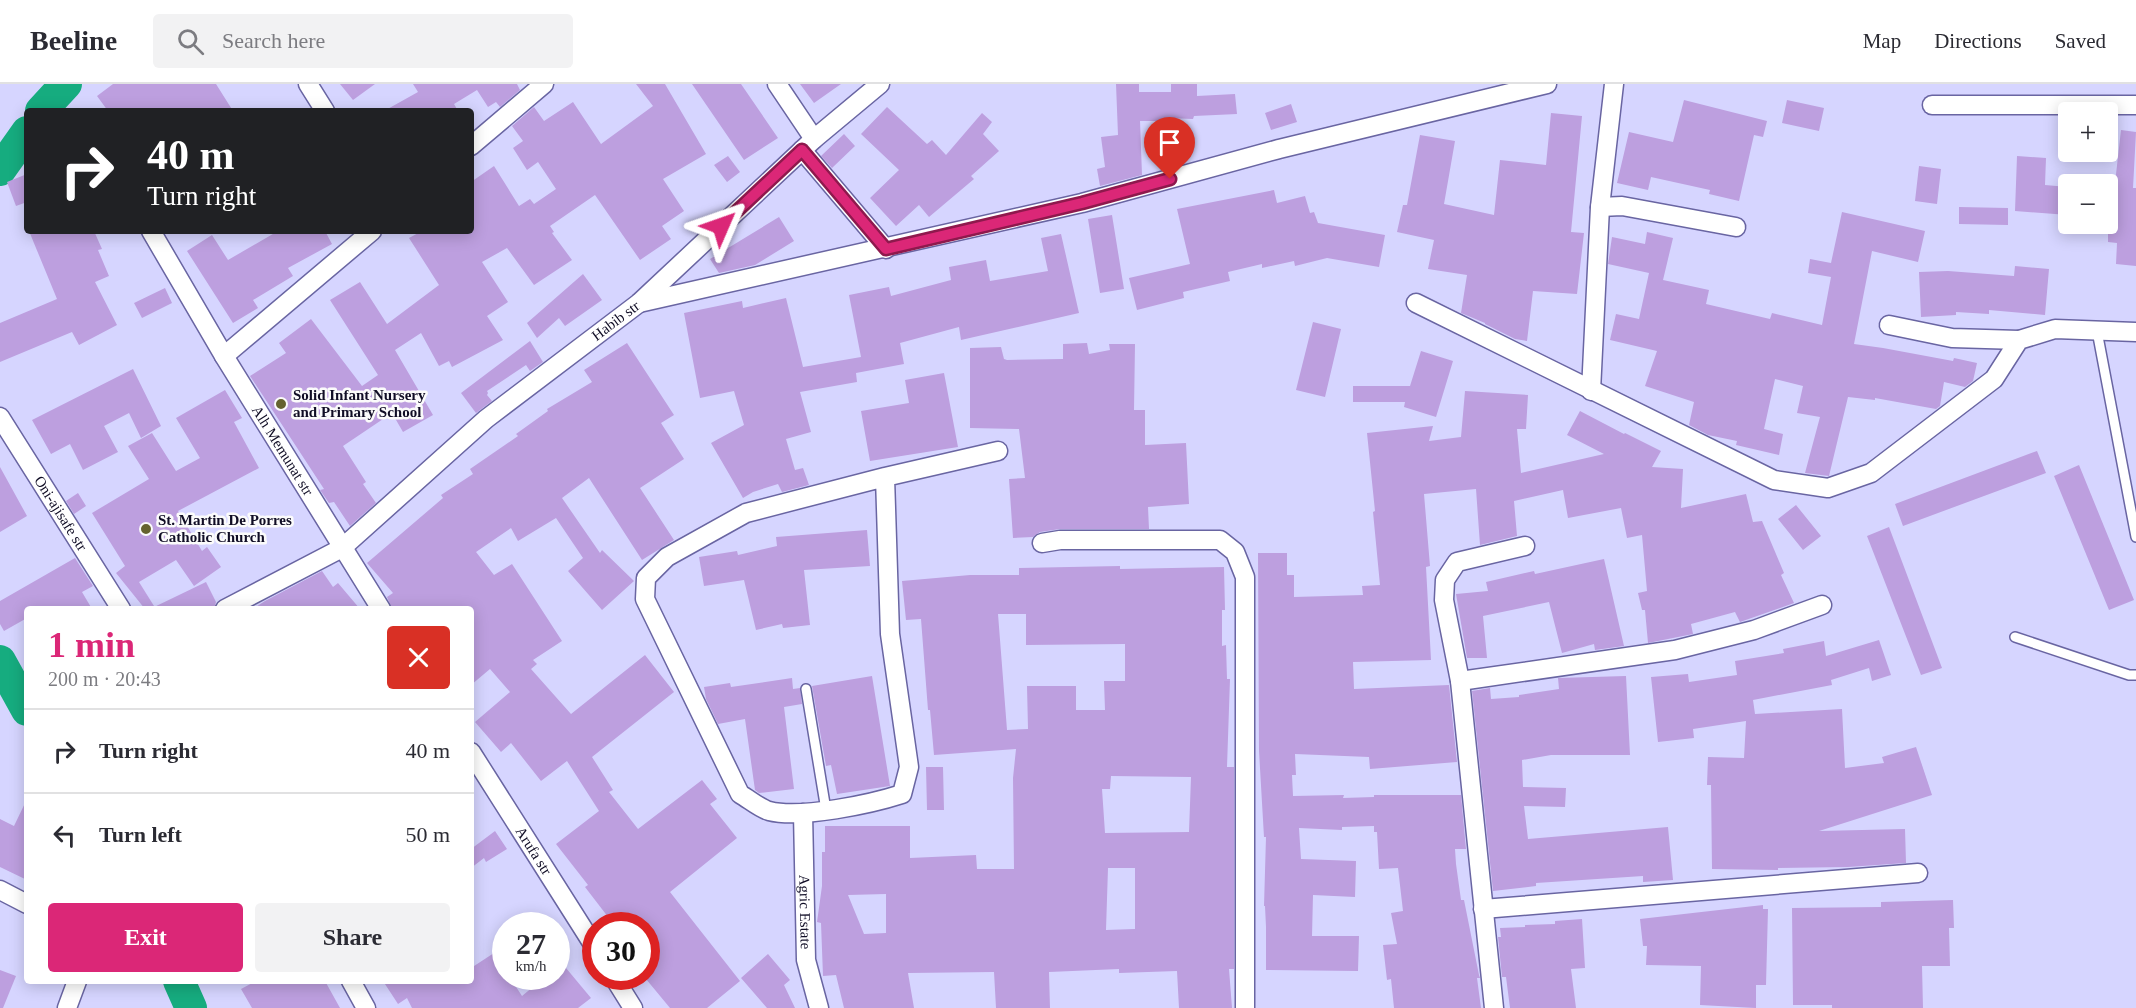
<!DOCTYPE html>
<meta charset="utf-8">
<style>
body{margin:0;font-family:"Times New Roman",serif;background:#f2f2f3;color:#2b2b33;height:100vh;display:flex;flex-direction:column;font-size:22px;white-space:nowrap}
*{box-sizing:border-box;margin:0}
p{font-size:20px;color:#7c7c81}
.icon{flex:none;width:33px;height:33px;fill:none;stroke:currentColor;stroke-width:2;stroke-linecap:round;stroke-linejoin:round}
.map{position:relative;flex:1;overflow:hidden}
.panel{position:absolute;left:24px;top:522px;width:450px;height:378px;display:flex;flex-direction:column;background:#fff;border-radius:6px;box-shadow:0 3px 15px #0003}
.panel>*{flex:none}
.banner{position:absolute;left:24px;top:24px;width:450px;height:126px;border-radius:6px;box-shadow:0 3px 15px #0003;background:#202124;color:#fff;overflow:hidden}
.fabs{position:absolute;left:2058px;top:18px;display:grid;gap:12px}
.fabs a{display:grid;place-items:center;width:60px;height:60px;border-radius:6px;background:#fff;box-shadow:0 3px 15px #0003;font-size:30px}
.speed{position:absolute;left:492px;top:828px;display:flex;gap:12px;font-size:30px;font-weight:700;text-align:center}
.speed>*{display:grid;place-content:center;width:78px;height:78px;border-radius:50%;background:#fff;box-shadow:0 3px 15px #0003;line-height:1}
.speed small{font-size:15px;font-weight:400}
.speed .limit{border:9px solid #d22;background:#fff;color:#111}
.pin{position:absolute;display:grid;place-items:center;width:51px;height:51px;color:#fff;margin:-62px -26px;border-radius:50% 50% 50% 0;rotate:-45deg;box-shadow:0 0 6px #0007}
.pin .icon{rotate:45deg}
.me{position:absolute;width:66px;margin:-33px;rotate:47deg;stroke-linejoin:round;filter:drop-shadow(0 0 4px #0008)}
.turn{display:flex;align-items:center;gap:21px;height:126px;padding:0 24px;font-size:27px}
.turn .icon{width:78px;height:78px;stroke-width:2.5}
.turn b{display:block;font-size:42px;line-height:51px}
.round{display:grid;place-items:center;flex:none;width:63px;height:63px;border-radius:6px;background:#f2f2f3}
.head{display:flex;align-items:center;justify-content:space-between;height:102px;padding:0 24px}
h1{font-size:36px;font-weight:800;line-height:45px;color:#db2777}
.primary-button{display:flex;gap:12px;margin-top:auto;padding:12px 24px}
.primary-button a{flex:1;height:69px;border-radius:6px;background:#db2777;color:#fff;font-size:24px;font-weight:800;line-height:69px;text-align:center}
.primary-button a+a{background:#f2f2f3;color:#2b2b33}
ul{padding:0;list-style:none}
li{display:flex;align-items:center;gap:18px;height:84px;padding:0 24px;border-top:2px solid #e1e1e2}
li div{flex:1}
li b{display:block;font-size:22px}
li em{font-style:normal}
header{display:flex;align-items:center;gap:36px;box-sizing:border-box;height:84px;padding:0 30px;background:#fff;border-bottom:2px solid #e1e1e2}
header strong{font-size:28px}
nav{display:flex;gap:33px;margin-inline-start:auto;font-size:21px}
.search{width:420px;height:54px;background:#f2f2f3;display:flex;align-items:center;gap:15px;box-sizing:border-box;padding:0 21px;border-radius:6px;color:#7c7c81;font-size:22px}
.map>svg:first-child{display:block}
</style>
<header>
<strong>Beeline</strong>
<div class="search"><svg class="icon" aria-label="search" viewBox="0 0 24 24"><circle cx="10" cy="10" r="6"/><path d="M15 15l6 6"/></svg>Search here</div>
<nav><a>Map</a><a>Directions</a><a>Saved</a></nav>
</header>
<div class="map">
<svg width="2136" height="924" viewBox="0 0 2136 924">
<rect width="100%" height="100%" fill="#d6d5ff"/>
<g fill="none" stroke-linecap="round" stroke-linejoin="round">
<path stroke="#16ac7f" stroke-width="32" d="M41,27L66,0
M0,86L27,48
M0,577L27,626
M179,897L191,924"/>
</g>
<path fill="#bd9fdf" fill-rule="evenodd" d="M113,0H216L233,27H108L97,12Z
M340,0H375L353,16Z
M413,0H517L520,6L500,23L496,18L488,23L477,6L454,20L458,27H384L418,8Z
M636,0H665L706,70L663,95L684,127L662,142L671,155L640,176L595,111L550,142L554,148L552,149L572,176L534,201L507,164L482,178L508,218L487,232L503,256L452,283L449,277L439,282L421,249L395,266L433,331L403,348L392,329L343,362L366,398L363,400L376,419L350,442L334,418L329,419L320,406L324,405L250,292L286,269L279,259L311,235L362,302L378,291L330,216L360,198L387,240L439,201L409,154L422,147H471V98L494,82L519,122L530,115L534,120L556,105L538,78L527,86L513,64L523,57L512,42L534,23L544,37L573,18L601,60L653,22Z
M692,0H741L778,54L744,76Z
M800,0H841L814,19Z
M1116,0H1139V8H1171V0H1197V12L1235,10L1237,30L1194,32L1193,35L1169,34V37H1140L1142,91L1100,102L1097,85L1105,83L1101,53L1118,51Z
M1684,16L1767,37L1763,53L1754,51L1739,117L1709,110L1710,106L1651,93L1648,106L1617,99L1629,48L1673,58Z
M1787,16L1824,24L1819,47L1782,39Z
M1291,20L1297,38L1271,46L1265,29Z
M887,23L927,60L932,56L946,71L982,29L992,38L983,50L999,67L971,92L974,95L929,133L919,121L896,142L870,114L899,86L861,50Z
M1551,29L1582,32L1571,148L1584,149L1577,210L1533,207L1527,257L1515,255L1485,240V239L1461,229L1467,191L1428,185L1434,156L1397,148L1403,121H1407L1420,51L1455,57L1444,120L1494,131L1500,76L1546,81Z
M2121,46L2136,48L2133,104H2136V182L2116,180L2117,159L2108,158V107L2114,108Z
M844,50L855,62L832,84L821,72Z
M728,72L740,88L727,98L714,81Z
M2017,72L2046,74L2045,101L2068,103V131L2015,127Z
M1919,82L1941,85L1937,120L1915,117Z
M27,90V118L16,122L7,98Z
M1274,106L1277,119L1305,112L1310,129L1314,128L1318,139L1385,151L1379,183L1327,174L1295,182L1294,177L1262,184V180L1228,188L1230,197L1183,208L1184,214L1137,226L1129,194L1190,180L1177,125Z
M1959,123L2008,124V141L1959,140Z
M1842,128L1925,147L1918,178L1872,167L1854,260L1883,264L1953,277L1954,274L1977,279L1973,297L1965,303L1944,298L1940,322L1936,325L1875,314V316L1848,313L1829,392L1805,389L1820,333L1797,329L1803,302L1775,295L1764,345L1783,350L1779,371L1736,361L1737,357L1708,351L1689,341L1694,318L1645,302L1657,267L1610,256L1616,230L1639,235L1649,189L1608,180L1612,153L1645,160L1647,148L1673,154L1663,196L1709,206L1706,220L1770,235L1772,229L1822,241L1831,193L1808,189L1810,175L1831,179Z
M1112,131L1124,205L1100,209L1088,135Z
M779,133L794,157L755,181L719,189L710,175Z
M29,147H94L102,165L98,166L109,192L95,198L117,241L79,261L72,248L0,278V239L57,215Z
M278,147H325L332,160L288,184L293,192L253,216L258,224L233,239L187,167L212,151L228,176Z
M1061,150L1079,229L961,256L959,243L900,259L904,280L856,289L857,298L800,308L811,348L786,355L795,386L803,384L809,401L782,408L778,400L753,408L743,414L711,359L744,341L734,307L700,314L684,229L742,217L743,224L786,214L803,283L861,273L849,211L889,203L891,212L951,196L949,183L986,176L990,197L1048,187L1041,154Z
M2015,182L2049,185L2045,231L1989,226V230L1956,228V231L1921,233L1919,188L1948,187L2014,192Z
M583,190L602,216L565,242L559,234L537,254L527,239Z
M165,204L172,219L142,234L134,219Z
M1313,238L1341,245L1325,313L1296,306Z
M530,257L543,278L530,287L526,281L487,307L488,309L487,311L492,317L476,329L461,309Z
M627,259L674,331L661,339L684,375L640,404L674,456L642,476L589,394L562,414L600,469L602,466L634,497L602,526L568,487L583,474L556,434L518,457L511,444L476,468L494,491L512,480L562,557L533,576L537,580L531,585L571,630L645,571L674,608L592,673L613,706L609,708L638,745L702,696L717,715L710,720L737,754L670,808L740,897L707,924H670L646,895V842H615L585,803L588,801L556,760L599,727L567,677L541,697L511,659L501,668L475,638L510,608L490,585L471,601V525H392L387,513L393,509L367,479L443,414L441,411L473,390L470,385L518,352L516,350L548,327L547,325L592,298L584,286Z
M1087,259L1089,270L1110,266L1109,260H1135L1134,326H1145V361L1186,359L1189,420L1148,423L1149,445H1060L1040,448L1033,453L1013,454L1009,395L1025,394L1019,345L970,344V264L1001,263L1004,275L1007,276L1063,275V260Z
M1421,267L1453,277L1436,333L1404,323L1405,318H1353V302H1410Z
M133,285L161,342L141,354L129,329L104,342L118,368L83,386L70,360L51,370L32,336Z
M944,289L958,363L870,377L861,327L909,319L905,296Z
M225,306L242,334L234,338L259,384L178,427L202,467L207,463L221,483L194,502L176,476L139,498L154,522L145,525L116,489L125,482L92,429L149,395L128,362L152,349L176,387L200,374L176,334Z
M1465,307L1528,311L1526,345H1517L1521,389L1604,370L1567,351L1580,327L1624,350L1625,349L1661,367L1652,383L1683,385L1681,424L1746,410L1753,438L1762,437L1784,489L1781,491L1794,519L1740,538L1735,528L1691,540L1693,550L1648,559L1645,526H1642L1638,509L1647,507L1642,451L1627,454L1621,424L1568,434L1563,406L1514,417L1517,452L1480,461L1476,405L1424,410L1430,482L1426,483L1431,576L1353,578L1354,605L1449,601L1457,678L1370,685L1369,673L1295,670L1296,691H1292L1293,712L1344,711L1343,714L1374,713V711H1461L1466,765H1455L1456,780L1461,816H1464L1479,891L1480,894H1477L1481,924H1394L1391,895L1387,896L1383,861L1397,860L1391,829L1403,827L1398,784L1379,785L1377,748H1374V742L1342,743V746L1299,744L1301,775L1356,777L1355,813L1313,811L1312,852H1359L1358,887L1266,886V843L1265,822H1264L1266,753H1264L1259,667L1258,469H1287V491H1294V513L1363,511L1362,502L1380,501L1373,428L1375,427L1367,349L1433,342L1429,357L1461,353Z
M2037,367L2046,389L1903,442L1895,420Z
M2079,381L2134,516L2109,526L2054,392Z
M0,383L27,432L0,448Z
M78,409L86,422L74,430L66,417Z
M1796,421L1821,452L1803,466L1778,435Z
M1889,443L1942,584L1921,591L1867,452Z
M867,446L870,482L804,486L810,541L783,544L782,540L756,546L744,496L704,502L699,473L737,467L738,471L777,462L776,453Z
M75,474L93,502L82,508L92,525H27V534L4,547L0,540V517Z
M1604,475L1624,562L1595,566L1594,560L1562,569L1549,518L1483,532L1487,574H1467L1456,510L1488,507L1486,498L1534,487L1535,490Z
M1120,482V485L1224,483L1225,526H1222V562L1226,561L1227,595H1230L1227,683H1234V885H1229L1232,924H1179L1177,887L1119,889V885L1049,888L1050,924H996L994,888L908,889L914,924H844L836,891L823,892L821,839L817,838L822,802V768H825V742H910V774L976,771L977,785H1014L1013,694L1016,665L934,671L930,626H928L921,535L906,536L902,497L970,491H1019V484ZM998,530H1026V561L1125,560V597H1104L1105,626H1076V602H1027L1028,645L1007,646ZM1111,692L1191,693L1189,748L1105,749L1102,705H1110ZM1108,784H1135V845L1106,846ZM886,810V849L864,850L848,811Z
M322,487L333,503L338,499L360,525H253L265,517Z
M206,498L216,518L214,525H150Z
M1879,556L1891,591L1872,597L1869,584L1831,596L1832,601L1753,616L1755,630L1842,625L1845,684L1884,679L1882,673L1916,663L1932,711L1819,747L1905,745L1906,779L1848,783L1778,784V786L1712,785L1711,701H1707L1708,673L1744,674L1746,637L1693,645L1694,654L1658,658L1651,593L1688,590L1689,598L1737,591L1735,577L1784,569L1783,565L1824,557L1826,572Z
M872,592L890,702L837,710L831,681L826,682L812,602Z
M1626,592L1630,671H1551L1522,676L1523,703L1566,704L1565,723L1524,722L1528,755L1668,743L1673,796L1643,798V792L1536,799V802L1493,807L1472,607L1490,604L1491,615L1519,613V611L1559,605L1558,594Z
M792,594L793,605L800,604L802,620L784,623L794,705L759,709L755,706L745,635L718,640L706,615L704,603L730,599L731,603Z
M926,683H943L944,726H927Z
M27,715V796L0,783V735L14,742Z
M495,747L507,765L486,778L484,774L471,784V765Z
M1953,816L1954,844H1949L1950,882H1922L1923,924H1832V921H1793L1792,824L1881,823V818Z
M1763,821V825H1768L1766,901H1756V924L1700,921L1701,882L1646,881L1647,862H1643L1640,835Z
M1582,835L1585,884L1571,885L1576,924H1510L1506,893H1502L1498,853H1501L1500,844L1525,843V841L1555,840V837Z
M494,869L506,887V892H509L522,912L546,892H556V872L591,914L578,924H412L407,914L398,920L383,897H471V884Z
M768,870L790,896L784,901L795,924H767L741,894Z
M0,886L16,892L3,924H0Z
M256,897H325L340,924H252L241,905Z"/>
<g fill="none" stroke-linecap="round" stroke-linejoin="round">
<defs>
<path id="service" d="M2097,247L2136,453
M2015,553L2129,591H2136
M806,605L826,726"/>
<g id="minor">
<path d="M308,0L325,27"/>
<path d="M777,0L814,55"/>
<path d="M1932,21H2136"/>
<path d="M471,62L544,0"/>
<path d="M802,66L886,165"/>
<path d="M1600,123L1622,122L1736,143"/>
<path id="s1" d="M151,147L224,272L381,525"/>
<path d="M639,219L1082,119L1279,65L1547,0"/>
<path d="M1416,219L1774,396L1828,404L1871,389L1994,295L2019,256L2055,245L2136,248"/>
<path d="M1889,241L1952,254L2019,256"/>
<path d="M224,272L372,147"/>
<path d="M1591,307L1600,123L1614,0"/>
<path id="s2" d="M0,333L121,525"/>
<path d="M885,393L890,550L909,683L902,710C871,720 801,735 769,727C759,724 749,715 740,710L645,515L646,494L667,473L746,429L885,393L998,367"/>
<path d="M1042,459L1060,456H1220L1235,468L1245,493V924"/>
<path id="s3" d="M225,525L342,464L486,335L639,219L814,55L880,0"/>
<path d="M1460,597L1675,566L1754,546L1822,521"/>
<path id="s4" d="M471,668L596,865"/>
<path id="s5" d="M803,729L806,876L819,924"/>
<path d="M0,806L27,820"/>
<path d="M1483,825L1918,789"/>
<path d="M613,892L633,924"/>
<path d="M351,897L366,924"/>
<path d="M67,924L77,897"/>
<path d="M1494,924L1460,597L1444,516L1445,496L1457,478L1525,462"/>
</g>
</defs>
<use href="#service" stroke="#6965a2" stroke-width="12"/>
<use href="#minor" stroke="#6965a2" stroke-width="21"/>
<use href="#service" stroke="#fff" stroke-width="9"/>
<use href="#minor" stroke="#fff" stroke-width="18"/>
</g>
<g fill="none" stroke-linecap="round" stroke-linejoin="round">
<defs>
<path id="route" d="M721,142L802,66L886,165L1082,119L1170,95"/>
</defs>
<use href="#route" stroke="#8e194d" stroke-width="15"/>
<use href="#route" stroke="#db2777" stroke-width="10"/>
</g>
<g fill="#65622f" stroke="#fbfbfb" stroke-width="2">
<circle cx="281" cy="320" r="6"/>
<circle cx="146" cy="445" r="6"/>
</g>
<g text-anchor="middle" stroke-width="5" stroke-linejoin="round" paint-order="stroke">
<g font-size="15" fill="#100d25" stroke="#fbfbfb">
<text dy="5" stroke="none"><textPath href="#s3" startOffset="488">Habib str</textPath></text>
<text dy="5" stroke="none"><textPath href="#s1" startOffset="256">Alh Memunat str</textPath></text>
<text dy="5" stroke="none"><textPath href="#s2" startOffset="114">Oni-ajisafe str</textPath></text>
<text dy="5" stroke="none"><textPath href="#s4" startOffset="117">Arufa str</textPath></text>
<text dy="5" stroke="none"><textPath href="#s5" startOffset="99">Agric Estate</textPath></text>
</g>
<g font-size="15" font-weight="bold" fill="#100d25" stroke="#fbfbfb" text-anchor="start">
<text x="293" y="316">Solid Infant Nursery<tspan x="293" dy="17">and Primary School</tspan></text>
<text x="158" y="441">St. Martin De Porres<tspan x="158" dy="17">Catholic Church</tspan></text>
</g>
</g>
</svg>
<div class="fabs">
<a>+</a>
<a>−</a>
</div>
<div class="speed"><div>27<small>km/h</small></div><div class="limit">30</div></div>
<div class="pin" style="left:1170px;top:95px;background:#d93025"><svg class="icon" aria-label="arrive" viewBox="0 0 24 24"><path d="M6 21V4h12l-3 4 3 4H6"/></svg></div>
<svg class="me" style="left:721px;top:142px" viewBox="-20 -20 40 40"><path d="M0-17L14 15 0 8-14 15z" fill="#db2777" stroke="#fff" stroke-width="4"/></svg>
<div class="banner">
<div class="turn"><svg class="icon" aria-label="right" viewBox="0 0 24 24"><path d="M7 20v-9h11M14 6l5 5-5 5"/></svg><div><b>40 m</b>Turn right</div></div>
</div>
<section class="panel">
<div class="head"><div><h1>1 min</h1><p>200 m · 20:43</p></div><a class="round" style="background:#d93025;color:#fff"><svg class="icon" aria-label="close" viewBox="0 0 24 24"><path d="M6 6l12 12M18 6L6 18"/></svg></a></div>
<ul>
<li><svg class="icon" aria-label="right" viewBox="0 0 24 24"><path d="M7 20v-9h11M14 6l5 5-5 5"/></svg><div><b>Turn right</b></div><em>40 m</em></li>
<li><svg class="icon" aria-label="left" viewBox="0 0 24 24"><path d="M17 20v-9H6M10 6l-5 5 5 5"/></svg><div><b>Turn left</b></div><em>50 m</em></li>
</ul>
<div class="primary-button"><a>Exit</a><a>Share</a></div>
</section>
</div>
